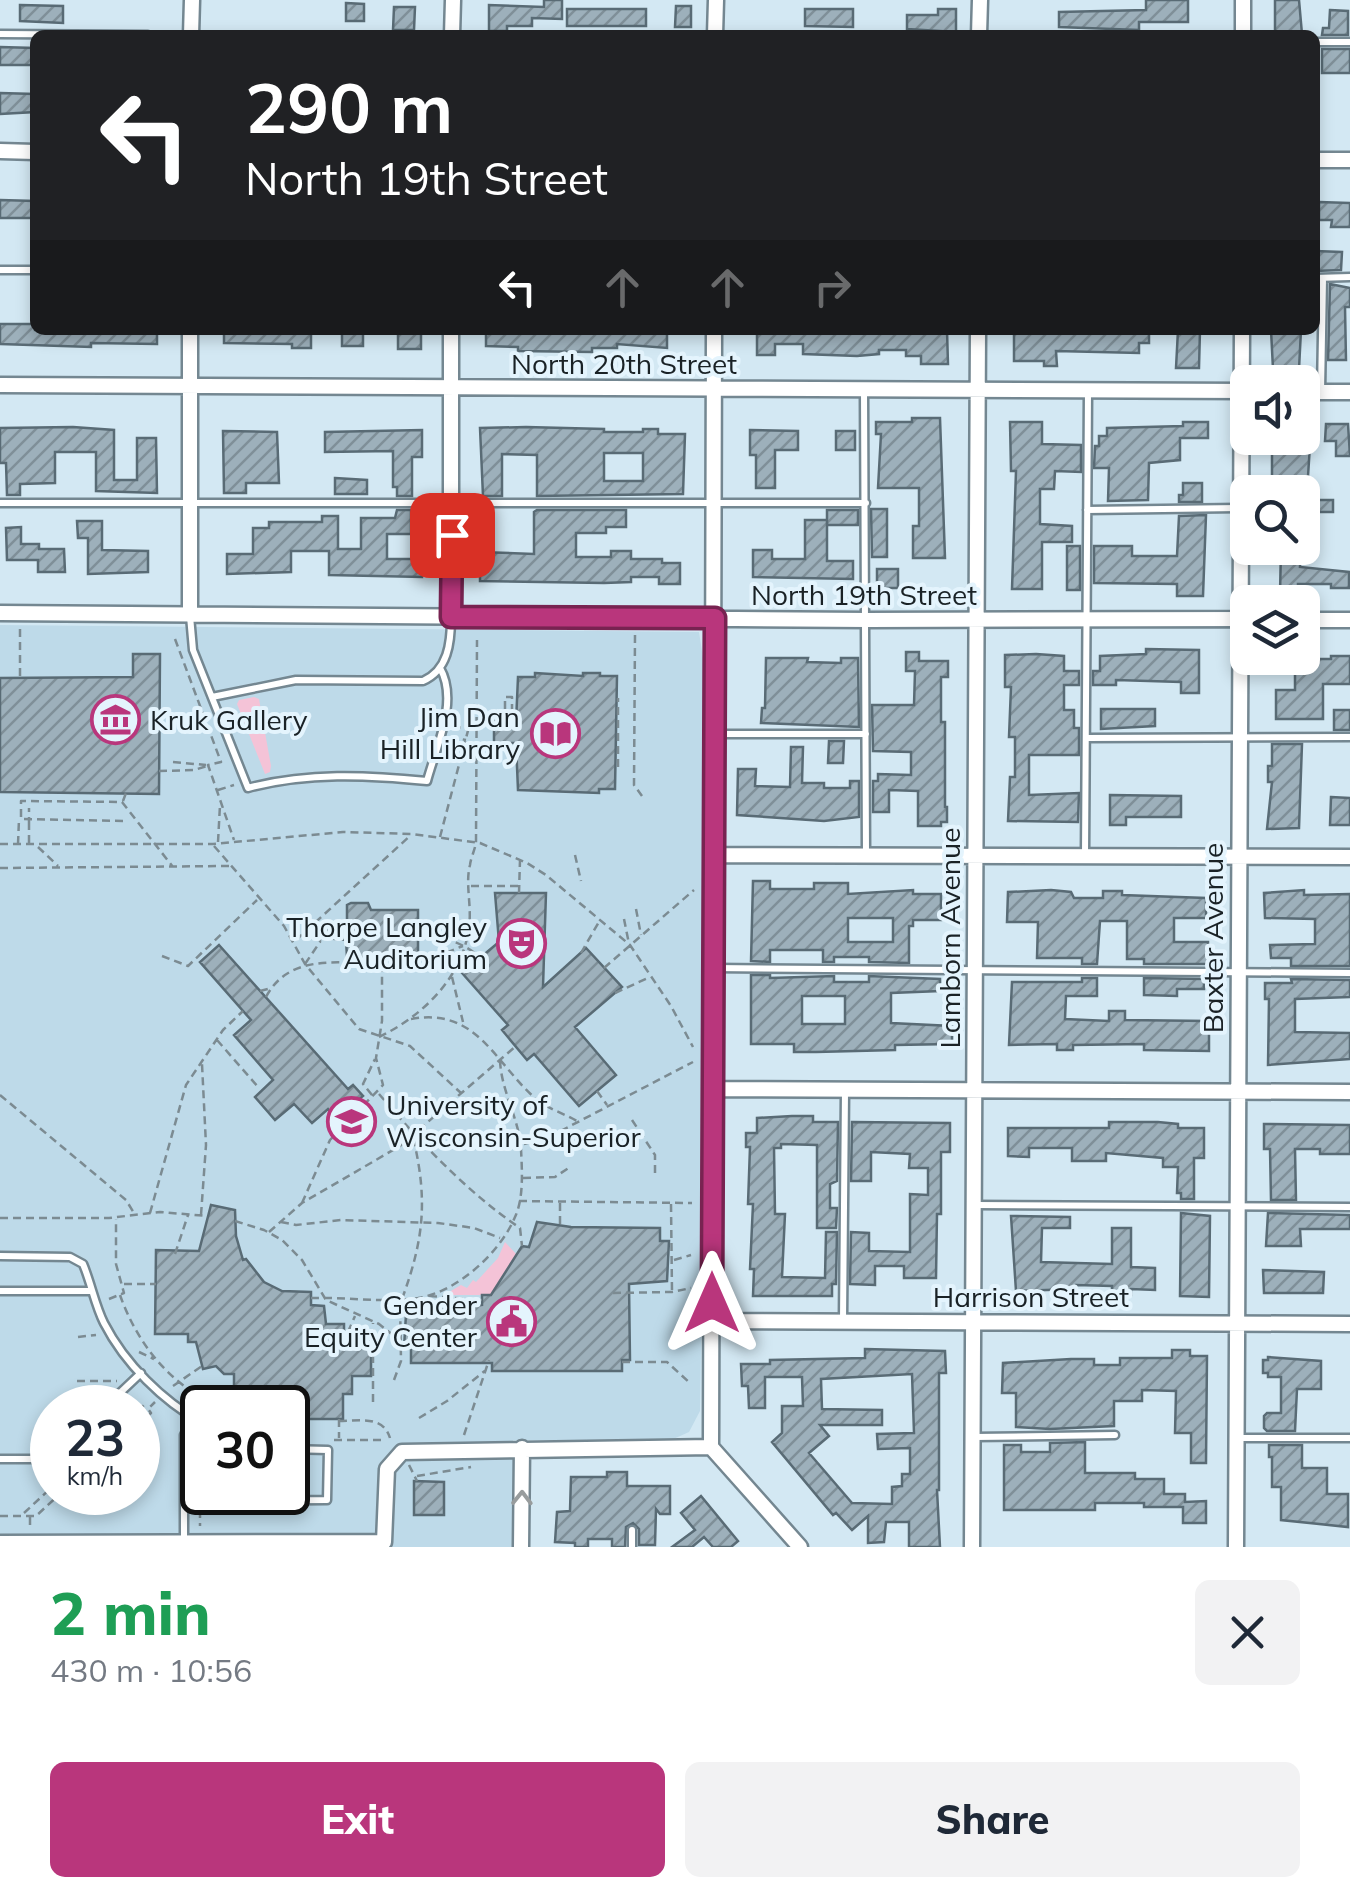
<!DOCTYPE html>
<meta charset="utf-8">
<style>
body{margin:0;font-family:Mulish,sans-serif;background:#f2f2f3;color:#1f2937;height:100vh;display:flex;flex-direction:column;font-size:38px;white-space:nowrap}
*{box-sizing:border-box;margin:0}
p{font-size:32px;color:#747a83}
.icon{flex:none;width:55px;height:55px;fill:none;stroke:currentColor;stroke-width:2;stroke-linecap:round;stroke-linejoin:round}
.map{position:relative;height:1547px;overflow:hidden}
.panel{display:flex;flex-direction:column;background:#fff;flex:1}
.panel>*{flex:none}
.top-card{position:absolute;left:30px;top:30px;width:1290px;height:305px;border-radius:15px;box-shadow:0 5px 15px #0003;background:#202124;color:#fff;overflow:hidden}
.fabs{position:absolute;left:1230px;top:365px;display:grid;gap:20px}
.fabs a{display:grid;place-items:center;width:90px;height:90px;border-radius:15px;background:#fff;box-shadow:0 5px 15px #0003;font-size:50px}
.speed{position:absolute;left:30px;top:1385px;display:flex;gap:20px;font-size:50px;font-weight:700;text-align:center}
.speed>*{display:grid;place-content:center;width:130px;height:130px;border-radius:50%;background:#fff;box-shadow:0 5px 15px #0003;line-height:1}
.speed small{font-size:25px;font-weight:400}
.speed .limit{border:5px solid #111;border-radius:15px;background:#fff;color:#111}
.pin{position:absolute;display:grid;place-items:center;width:85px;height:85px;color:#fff;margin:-42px;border-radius:20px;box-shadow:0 5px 15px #0006}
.me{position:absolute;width:110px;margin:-55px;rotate:0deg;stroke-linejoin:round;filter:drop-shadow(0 0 8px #0008)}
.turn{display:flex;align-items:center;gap:35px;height:210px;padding:0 50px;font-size:45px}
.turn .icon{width:130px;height:130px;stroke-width:2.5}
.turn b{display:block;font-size:70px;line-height:85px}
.lanes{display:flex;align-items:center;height:95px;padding:0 50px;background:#0003;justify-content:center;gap:50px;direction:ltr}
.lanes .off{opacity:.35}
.round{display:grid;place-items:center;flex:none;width:105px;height:105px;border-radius:15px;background:#f2f2f3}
.head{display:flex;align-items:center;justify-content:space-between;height:170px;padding:0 50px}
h1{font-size:60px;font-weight:800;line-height:75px;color:#1e9e55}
.button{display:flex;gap:20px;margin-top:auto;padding:20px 50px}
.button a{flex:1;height:115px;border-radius:15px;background:#b9367c;color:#fff;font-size:40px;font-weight:800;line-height:115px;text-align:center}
.button a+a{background:#f2f2f3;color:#1f2937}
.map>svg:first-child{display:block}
</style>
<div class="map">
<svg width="1350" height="1547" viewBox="0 0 1350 1547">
<defs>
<pattern id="building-hatch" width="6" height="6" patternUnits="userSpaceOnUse" patternTransform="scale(2.5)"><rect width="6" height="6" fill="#9db0bb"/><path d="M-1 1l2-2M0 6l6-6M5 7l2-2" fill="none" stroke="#7f8f98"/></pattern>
</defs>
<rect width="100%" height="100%" fill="#d3e8f3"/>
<path fill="#bedae9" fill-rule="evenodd" d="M0,625L699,632L703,658L701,1348L700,1411L689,1432L669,1441L513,1440V1547H0ZM52,1408H138V1492H52ZM202,1408H288V1492H202Z"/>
<path fill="#f4c3d7" d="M254,697L259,699L271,766L270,772L265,774L237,704L239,700Z
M505,1242L517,1255L491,1295H444L461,1285L467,1288L473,1280L476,1282L498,1258Z"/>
<path fill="url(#building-hatch)" stroke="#596b75" stroke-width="2.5" fill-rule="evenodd" d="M544,0H562V19L532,18V26H507V31H489V5L544,7Z
M1146,0H1188V22H1139V30L1059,27V12L1146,10Z
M1275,0H1299L1302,34L1275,33Z
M346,3L364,4V21H346Z
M20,5L63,6V23L20,21Z
M676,6H691V27H675Z
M394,7H415L414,30H393Z
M567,9H646V26H567Z
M805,9H853V27L805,26Z
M938,9H956V32L907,29V15H938Z
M1330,10L1348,11V35H1322L1323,28H1329Z
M0,47L35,48V65H0Z
M1322,49H1350V73H1322Z
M0,93L35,94V112L0,114Z
M0,200L35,201V218H0Z
M1319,202L1350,203V227H1331L1332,220H1319Z
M1315,251L1342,252L1341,270L1315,271Z
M1330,284L1350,288V307H1345L1346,360H1328Z
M0,324H35V330H157V344L91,343V347L0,344Z
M224,330H311V348H292V344L224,343Z
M342,330H363V346H342Z
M398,330H421V349H398Z
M486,330H667V348L617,344V348H592V352L518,351V347L486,346Z
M757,330H947L948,364H921V356H906V350H879V354L857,356L803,354V344H775V355H757Z
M1014,330H1149V343H1139V353L1056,351L1057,366H1044V361H1014Z
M1178,330H1200L1199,368H1176Z
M1271,330H1301L1299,369H1273Z
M912,418H940L945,558H913V526H919V488H878L881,434H876V422H912Z
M1010,422H1042V444L1081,445V472L1055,471L1054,489H1040V524L1072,526V542H1042V589H1012L1016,471H1011Z
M1183,422H1208V438H1180V460L1149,463L1148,500L1108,501L1109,468H1094L1095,446H1099V436H1107V428L1183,426Z
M1326,424H1348L1350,456H1336V441H1325Z
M73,427L114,430V480H137V438H156L157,493L96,491V452H55V483L20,484V495H7L6,463H0V428Z
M526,427L604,429V432H643V429H658V434H685L683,494L537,496V455L502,454V496H483L480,428ZM604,453H643V481H604Z
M422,430V457H412V496H397V487H393V451L325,452V432Z
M750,430L798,431V450H775V488H756V455H750Z
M223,431L277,432L279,483H246V493H224Z
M836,431H855V450H836Z
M1274,438H1301V445H1310L1307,492H1272V445H1274Z
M335,478L367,480V494H335Z
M1183,483H1202V502H1179V495H1183Z
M1302,500H1333V512H1302Z
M871,509H887V557H872Z
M397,510H411V534H387V559H422V577L329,575V551H291V572L227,574V554H253V528H269V522H322V516H338V549H361V518H395Z
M537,510H626V527H606V533H576V557H611V551H631V559H662V563H680V584H659V577H631V582L604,583L480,581V552L534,554V512Z
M827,510H858V525H827Z
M1206,515L1203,596H1177V584L1094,583V546H1132V556H1177L1179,516Z
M805,520H827V561H853V579L753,577V550H772V559H805Z
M77,521H102V550L148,551V572L88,574V538H78Z
M21,527V544H39V549H64L65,572H38V560H7L6,528Z
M1067,546H1080V590H1067Z
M1281,548H1301L1300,567L1349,572V588H1331V584H1298V595L1280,594Z
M877,569H898V588H877Z
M1146,649L1199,650V693H1181V682L1116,680V685H1093V671H1100V656L1146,654Z
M906,652H919V661H948V677H941V722H945V807H947V822H941V826H918V791L889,790V812H873V781H878V774L911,775V752L873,751L872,705H914L915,671H906Z
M133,654H160L159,794L0,792V678L133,677Z
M1036,654L1064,656V671H1079V685H1064V710H1074V728H1079V755H1029V795L1079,793L1078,822L1008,821L1010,777H1015V737H1009L1011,687H1005V655Z
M1331,656H1350V684H1323V719H1276V690H1295V659H1331Z
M766,658H808L807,662L841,663V658H858L859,727L761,723L762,708H765Z
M535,673L583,676V673H600V676H617L615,789H599V793L518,790L516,743H494V723H516L518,677H535Z
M1101,709H1155V726L1101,729Z
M1334,710H1350V730H1334Z
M829,741H844L843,763H828Z
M1272,744H1302L1299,828L1267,829L1272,782H1268V766H1272Z
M791,747H803L802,783H824V788H850V781H859V817L824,821L737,815L738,769H756L755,786L790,787Z
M1110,795L1181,796V817H1126V825H1110Z
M1331,797L1350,798V825H1330Z
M753,881H770V889H814V883H848V894L913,890V894H941V920H913V926H909V963L869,962V957H834V962H823V950H770V962L751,961ZM848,918H893V942H848Z
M1051,890L1071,892L1074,898H1103V891H1122V895L1206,898V918H1174V942H1208V964H1144V959H1127V921H1100L1097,964H1082V958H1037L1038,922H1007L1008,892Z
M1304,890V895L1350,894V966H1291V958H1271L1270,945L1315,944V919L1265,918L1264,893Z
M495,893H546L543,987L586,948L622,987L575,1027L616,1075L579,1106L534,1054L527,1060L502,1030L508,1025L462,973L499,942Z
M351,903H368L371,910H418V957H347L346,940L326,938V926L347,924V905Z
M219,945L348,1089L353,1085L363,1096L336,1119L328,1109L312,1123L294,1104L275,1120L255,1097L273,1080L234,1035L251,1020L200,962Z
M751,975H770V978L834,976V982H869V976L940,979V991L891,993V1023L952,1026V1044L895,1045V1050L816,1052H794V1044H751ZM802,996H845V1024H802Z
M1082,978H1097V996H1066L1065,1019L1109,1021V1011H1125V1020L1209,1021V1051L1144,1050V1044L1073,1045V1050H1057V1044L1009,1045L1012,982H1082Z
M1144,978L1204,979V989H1177V996L1144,995Z
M1291,979L1350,980V997L1295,999V1032L1350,1033V1059L1268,1065L1269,999H1265V983H1292Z
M792,1116H813V1122H838L837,1181L830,1184V1208H837L836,1228H817V1145L781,1144V1148H774L775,1214H785L782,1277L825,1278L826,1232H837L836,1284H832V1296H753L754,1269H750L753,1204H748L750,1147H746V1133H757V1118Z
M852,1122L950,1123V1152H941V1214H937L936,1278H904V1266H875V1285L850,1284L851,1232L869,1233V1251L910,1252V1194L928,1195V1168H909L910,1154L871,1152V1181H851Z
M1109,1122H1158L1178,1124V1128H1204V1158H1194V1199H1181V1193H1177L1178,1167H1163V1158L1106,1153V1161H1072V1148H1029V1157L1008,1156V1128H1109Z
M1264,1124L1350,1125V1154H1320V1149H1295L1296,1200H1271L1270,1149H1264Z
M211,1205L235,1210L236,1236L243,1260L246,1259L264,1282L282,1291L311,1292V1305L324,1306L326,1324H344V1332H371V1376H352V1394H343V1419H288V1408H234V1374H224L216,1366L203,1369L196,1342H188V1334H155L156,1250L199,1251Z
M1181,1213L1210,1216L1209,1297L1180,1296Z
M1268,1213L1350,1215V1229H1300L1301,1246H1266Z
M1011,1216L1070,1217V1228H1042L1041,1262L1112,1264V1228H1131V1267L1155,1268V1290L1131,1289V1295L1112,1294V1286L1076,1285V1289L1016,1291Z
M537,1222L571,1227L660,1228V1241H669L667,1281L629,1284L630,1360H622V1371H492V1363H411V1348H404L406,1314L482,1305V1295H491L522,1246L529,1247Z
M1263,1270L1324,1272L1323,1293H1264Z
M865,1349L945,1351L946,1373H939V1490H937L940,1547H909V1522H886L884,1542L868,1543V1516L852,1530L836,1513L833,1515L772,1442L782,1433V1406H803L802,1377H765V1408H749L748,1386H742L741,1364H770V1360L865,1358ZM912,1374L914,1433L877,1434L878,1449L910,1448V1474H902V1486L892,1487V1504L852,1503L809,1453L829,1436L820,1425H882V1410L822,1409L821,1379Z
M1172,1350H1190V1356H1207L1206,1463H1191V1433H1175L1176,1391L1142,1390V1401H1114V1426L1050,1429L1016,1427V1393H1002L1003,1363L1071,1359H1094V1365H1120V1358H1172Z
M1268,1357L1321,1361V1389H1297L1295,1431H1267L1264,1428V1416L1267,1413H1281V1377H1268V1373H1263V1360H1268Z
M1085,1442V1473H1135V1479H1164V1494H1185V1502L1206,1501V1523H1183V1507H1144V1503H1095V1510H1004V1445H1021V1452H1050V1443Z
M1269,1445H1302V1468H1327V1494H1348V1527L1281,1520V1487H1272V1457H1269Z
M607,1472H627V1486H670V1514H660L656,1509L655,1545H639V1529L633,1523L626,1527L625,1547H612V1539H588V1547H575V1543L555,1542L557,1512L570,1511L571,1477H607Z
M414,1481L444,1482V1515H414Z
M701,1496L738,1541L731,1547H713L704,1537L692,1547H672L695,1530L681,1513Z"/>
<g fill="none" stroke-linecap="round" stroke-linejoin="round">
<defs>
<path id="lane" d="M0,34L148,35
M1315,42H1350
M0,270H35
M1315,278L1350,277
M864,391L866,854
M1321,391L1323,278
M0,503H866
M1087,510L1239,508
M190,616L193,650L248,788C307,772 367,775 427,781C436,747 459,701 440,668
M212,697L296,680L423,681C448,670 451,643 451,618
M713,734H866
M1086,738L1350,737
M1085,855L1088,392
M713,968L1350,973
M976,1205L1350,1207
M0,1256L70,1257L83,1264C91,1283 95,1305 104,1323C125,1364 163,1401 202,1423
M0,1291H92
M843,1321L845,1091
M104,1408L141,1373
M974,1437L1115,1435
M1238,1438H1350
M0,1459H48L52,1455
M184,1501L327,1500L328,1450L288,1449
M632,1530V1547
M184,1539V1435L193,1418"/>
<path id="street" d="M1243,0V35
M191,35L192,0
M452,35L453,0
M715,35L716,0
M979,35L980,0
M0,151L35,152
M1315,160H1350
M190,330V615
M451,330V617
M0,385L1248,391
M1302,392H1350
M0,613L867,620L1248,619
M1302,620H1350
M713,855L1350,857
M713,1089L1350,1092
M711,1321L1350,1324
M711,1447L714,330
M711,1447L800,1547
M0,1543L384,1542L387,1469L402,1452L711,1447
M521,1547L522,1448
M972,1547L978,330
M1236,1547L1242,330"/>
</defs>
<use href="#lane" stroke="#748791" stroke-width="11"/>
<use href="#street" stroke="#748791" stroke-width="19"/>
<path stroke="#7c8b92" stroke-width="2.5" stroke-dasharray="8 5" stroke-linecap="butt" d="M20,629V678
M635,635L634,785L642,796
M175,639L221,762L208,765L234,840
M478,721H505V697H512V723
M453,726L469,729
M450,737L466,740
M173,762L206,765
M618,767V698
M159,771L194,770L207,766
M218,790L234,785
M123,801L126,793
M123,821L21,819V801L122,802L173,867
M440,837L475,704
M218,842L220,805
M29,843V825
M0,844H213L343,832L412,834L480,843L527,863L546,875L630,945L671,1006L693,1047
M18,844L19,819
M214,846L284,926L305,964L359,1029L410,1046L461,1093
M38,847L58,866
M575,855L581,881
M0,868L230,866
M471,886H520
M519,893L520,860
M636,909L641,935
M624,919L629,944
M308,931L326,932
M296,940L411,835
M581,953L600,920
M162,956L188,966L257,900
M305,964L320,942V931
M604,968L694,890
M452,977L463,1022
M260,991L268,989
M615,993L650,977
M266,997C294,944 361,969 411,964C428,962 447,952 463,946
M411,1019C477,1007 494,1062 536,1099C548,1109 563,1113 577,1121
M379,1037C423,1016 463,977 469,927C472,906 465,884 470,865C471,857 475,850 476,842L477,640
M217,1040L259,1088
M597,1091L607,1105
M379,1094C421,1143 467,1192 520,1228L522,1246
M0,1095L126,1200L134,1213
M372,1095L363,1084L375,1059
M632,1120L655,1155V1178
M524,1144L551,1136L693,1062
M523,1178L555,1177L570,1167
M519,1201L692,1203
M302,1203L330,1140L383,1085L376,1058L382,1021V964
M560,1203V1226
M671,1204L672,1292
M150,1213L186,1085L223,1030L243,1011
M201,1215L206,1145L202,1064
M0,1218H109L160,1212L207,1216
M235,1221L264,1230L282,1240L302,1260L326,1300L379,1324L399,1340
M281,1222L296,1225L341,1220L438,1223L474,1228L500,1238
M269,1232L302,1203L400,1146L516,1046
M175,1254L188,1215
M674,1260L691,1255
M124,1284H156
M613,1293L672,1292L691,1288
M120,1295C129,1321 145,1349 165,1369C179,1384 193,1390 204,1408
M429,1296L482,1300
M311,1298C346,1297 382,1303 418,1298C457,1292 500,1253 515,1217C524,1198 522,1170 521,1149C519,1118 501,1091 500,1060
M109,1299L124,1293L116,1264V1219
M402,1299C424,1239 428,1200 413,1137
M348,1332L355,1316
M78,1337L96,1335
M139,1352L154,1359
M622,1362H667L691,1384
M394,1380L401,1361L400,1300
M77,1381H117
M173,1386L202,1366
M373,1402V1323
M207,1408L234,1404
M138,1411L144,1405L147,1407
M419,1418L447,1401L486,1370
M339,1419V1438
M339,1421C359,1421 383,1415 390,1438
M138,1425L151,1413L148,1409L155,1402
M464,1435L489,1360
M334,1440H386
M409,1465L417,1481
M417,1476L471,1467
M200,1510V1526
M24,1513L52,1487
M0,1516H36L62,1492
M30,1517V1526"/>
<use href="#lane" stroke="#fff" stroke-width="6"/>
<use href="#street" stroke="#fff" stroke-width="14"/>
<path stroke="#7c8b92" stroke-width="2.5" stroke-dasharray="8 5" stroke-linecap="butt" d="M29,825V808
M418,933C436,934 468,944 480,958"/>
</g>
<defs><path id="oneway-chevron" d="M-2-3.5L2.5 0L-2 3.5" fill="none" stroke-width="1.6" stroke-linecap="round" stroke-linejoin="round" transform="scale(2.5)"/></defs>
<use stroke="#989c9d" href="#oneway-chevron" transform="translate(522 1498) rotate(-89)"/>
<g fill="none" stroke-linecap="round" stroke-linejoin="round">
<defs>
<path id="route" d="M452,535L451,617L715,618L712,1303"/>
</defs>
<use href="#route" stroke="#782351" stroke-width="25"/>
<use href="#route" stroke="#b9367c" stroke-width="18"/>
</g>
<defs>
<symbol id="museum-ring" viewBox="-11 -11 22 22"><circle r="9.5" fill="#e4f4fd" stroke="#b9367c" stroke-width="1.5"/><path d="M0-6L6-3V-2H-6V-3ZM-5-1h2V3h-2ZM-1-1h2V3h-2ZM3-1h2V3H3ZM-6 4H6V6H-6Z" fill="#b9367c"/></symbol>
<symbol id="library-ring" viewBox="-11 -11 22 22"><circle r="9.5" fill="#e4f4fd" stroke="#b9367c" stroke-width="1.5"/><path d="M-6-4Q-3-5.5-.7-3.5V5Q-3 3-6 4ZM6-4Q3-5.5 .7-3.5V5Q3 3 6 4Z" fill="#b9367c"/></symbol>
<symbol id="theatre-ring" viewBox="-11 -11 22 22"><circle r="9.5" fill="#e4f4fd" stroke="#b9367c" stroke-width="1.5"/><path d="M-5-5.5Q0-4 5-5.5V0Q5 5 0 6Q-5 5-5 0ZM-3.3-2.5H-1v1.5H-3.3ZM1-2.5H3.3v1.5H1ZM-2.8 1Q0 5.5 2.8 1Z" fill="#b9367c"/></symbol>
<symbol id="university-ring" viewBox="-11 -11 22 22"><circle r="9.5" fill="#e4f4fd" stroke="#b9367c" stroke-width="1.5"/><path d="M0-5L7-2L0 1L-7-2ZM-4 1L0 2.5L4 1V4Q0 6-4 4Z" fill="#b9367c"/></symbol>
<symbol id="civic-ring" viewBox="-11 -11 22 22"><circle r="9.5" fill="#e4f4fd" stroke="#b9367c" stroke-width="1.5"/><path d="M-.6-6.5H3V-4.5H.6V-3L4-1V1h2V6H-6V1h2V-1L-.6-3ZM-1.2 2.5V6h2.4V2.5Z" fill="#b9367c"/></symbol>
</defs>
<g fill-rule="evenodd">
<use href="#museum-ring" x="88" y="692" width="55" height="55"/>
<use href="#library-ring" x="528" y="706" width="55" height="55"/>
<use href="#theatre-ring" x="494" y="916" width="55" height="55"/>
<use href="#university-ring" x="324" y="1094" width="55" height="55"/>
<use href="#civic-ring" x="484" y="1294" width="55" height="55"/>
</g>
<g text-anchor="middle" stroke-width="8" stroke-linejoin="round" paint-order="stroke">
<g font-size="28" fill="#1a2226" stroke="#e4f4fd">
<text x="624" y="374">North 20th Street</text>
<text x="864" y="605">North 19th Street</text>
<text transform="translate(950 938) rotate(-90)" y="10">Lamborn Avenue</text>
<text transform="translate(1213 938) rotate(-90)" y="10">Baxter Avenue</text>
<text x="1031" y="1307">Harrison Street</text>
</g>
<g font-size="28" fill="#1a2226" stroke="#e4f4fd" text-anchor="end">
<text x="520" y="727">Jim Dan<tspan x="520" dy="32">Hill Library</tspan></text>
<text x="150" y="730" text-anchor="start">Kruk Gallery</text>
<text x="487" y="937">Thorpe Langley<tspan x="487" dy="32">Auditorium</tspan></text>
<text x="386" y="1115" text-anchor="start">University of<tspan x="386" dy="32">Wisconsin-Superior</tspan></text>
<text x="477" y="1315">Gender<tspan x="477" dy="32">Equity Center</tspan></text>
</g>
</g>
</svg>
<div class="fabs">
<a><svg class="icon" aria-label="sound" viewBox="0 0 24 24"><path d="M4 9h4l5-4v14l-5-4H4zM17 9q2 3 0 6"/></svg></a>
<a><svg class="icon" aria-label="search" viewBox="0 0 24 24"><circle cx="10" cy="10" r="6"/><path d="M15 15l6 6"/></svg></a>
<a><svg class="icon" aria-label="layers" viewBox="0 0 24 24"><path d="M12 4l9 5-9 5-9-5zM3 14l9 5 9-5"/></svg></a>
</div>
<div class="speed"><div>23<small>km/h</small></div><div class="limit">30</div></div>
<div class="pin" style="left:452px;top:535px;background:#d93025"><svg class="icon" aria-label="arrive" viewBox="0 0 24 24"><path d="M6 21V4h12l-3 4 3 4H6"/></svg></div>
<svg class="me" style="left:712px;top:1303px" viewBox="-20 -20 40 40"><path d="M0-17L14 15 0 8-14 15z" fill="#b9367c" stroke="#fff" stroke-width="4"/></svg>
<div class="top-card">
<div class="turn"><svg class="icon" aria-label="left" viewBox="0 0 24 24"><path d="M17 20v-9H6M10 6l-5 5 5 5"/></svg><div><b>290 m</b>North 19th Street</div></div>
<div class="lanes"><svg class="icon" aria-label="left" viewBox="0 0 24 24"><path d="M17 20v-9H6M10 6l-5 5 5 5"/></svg><svg class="icon off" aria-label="ahead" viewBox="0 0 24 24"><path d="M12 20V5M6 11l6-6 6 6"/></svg><svg class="icon off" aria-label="ahead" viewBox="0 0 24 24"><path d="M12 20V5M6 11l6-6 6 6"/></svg><svg class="icon off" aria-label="right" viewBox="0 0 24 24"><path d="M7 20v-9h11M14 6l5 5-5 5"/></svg></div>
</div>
</div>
<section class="panel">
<div class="head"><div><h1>2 min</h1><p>430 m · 10:56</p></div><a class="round"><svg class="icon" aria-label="close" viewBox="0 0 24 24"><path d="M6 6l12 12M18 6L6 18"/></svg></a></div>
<div class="button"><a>Exit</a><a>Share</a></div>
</section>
